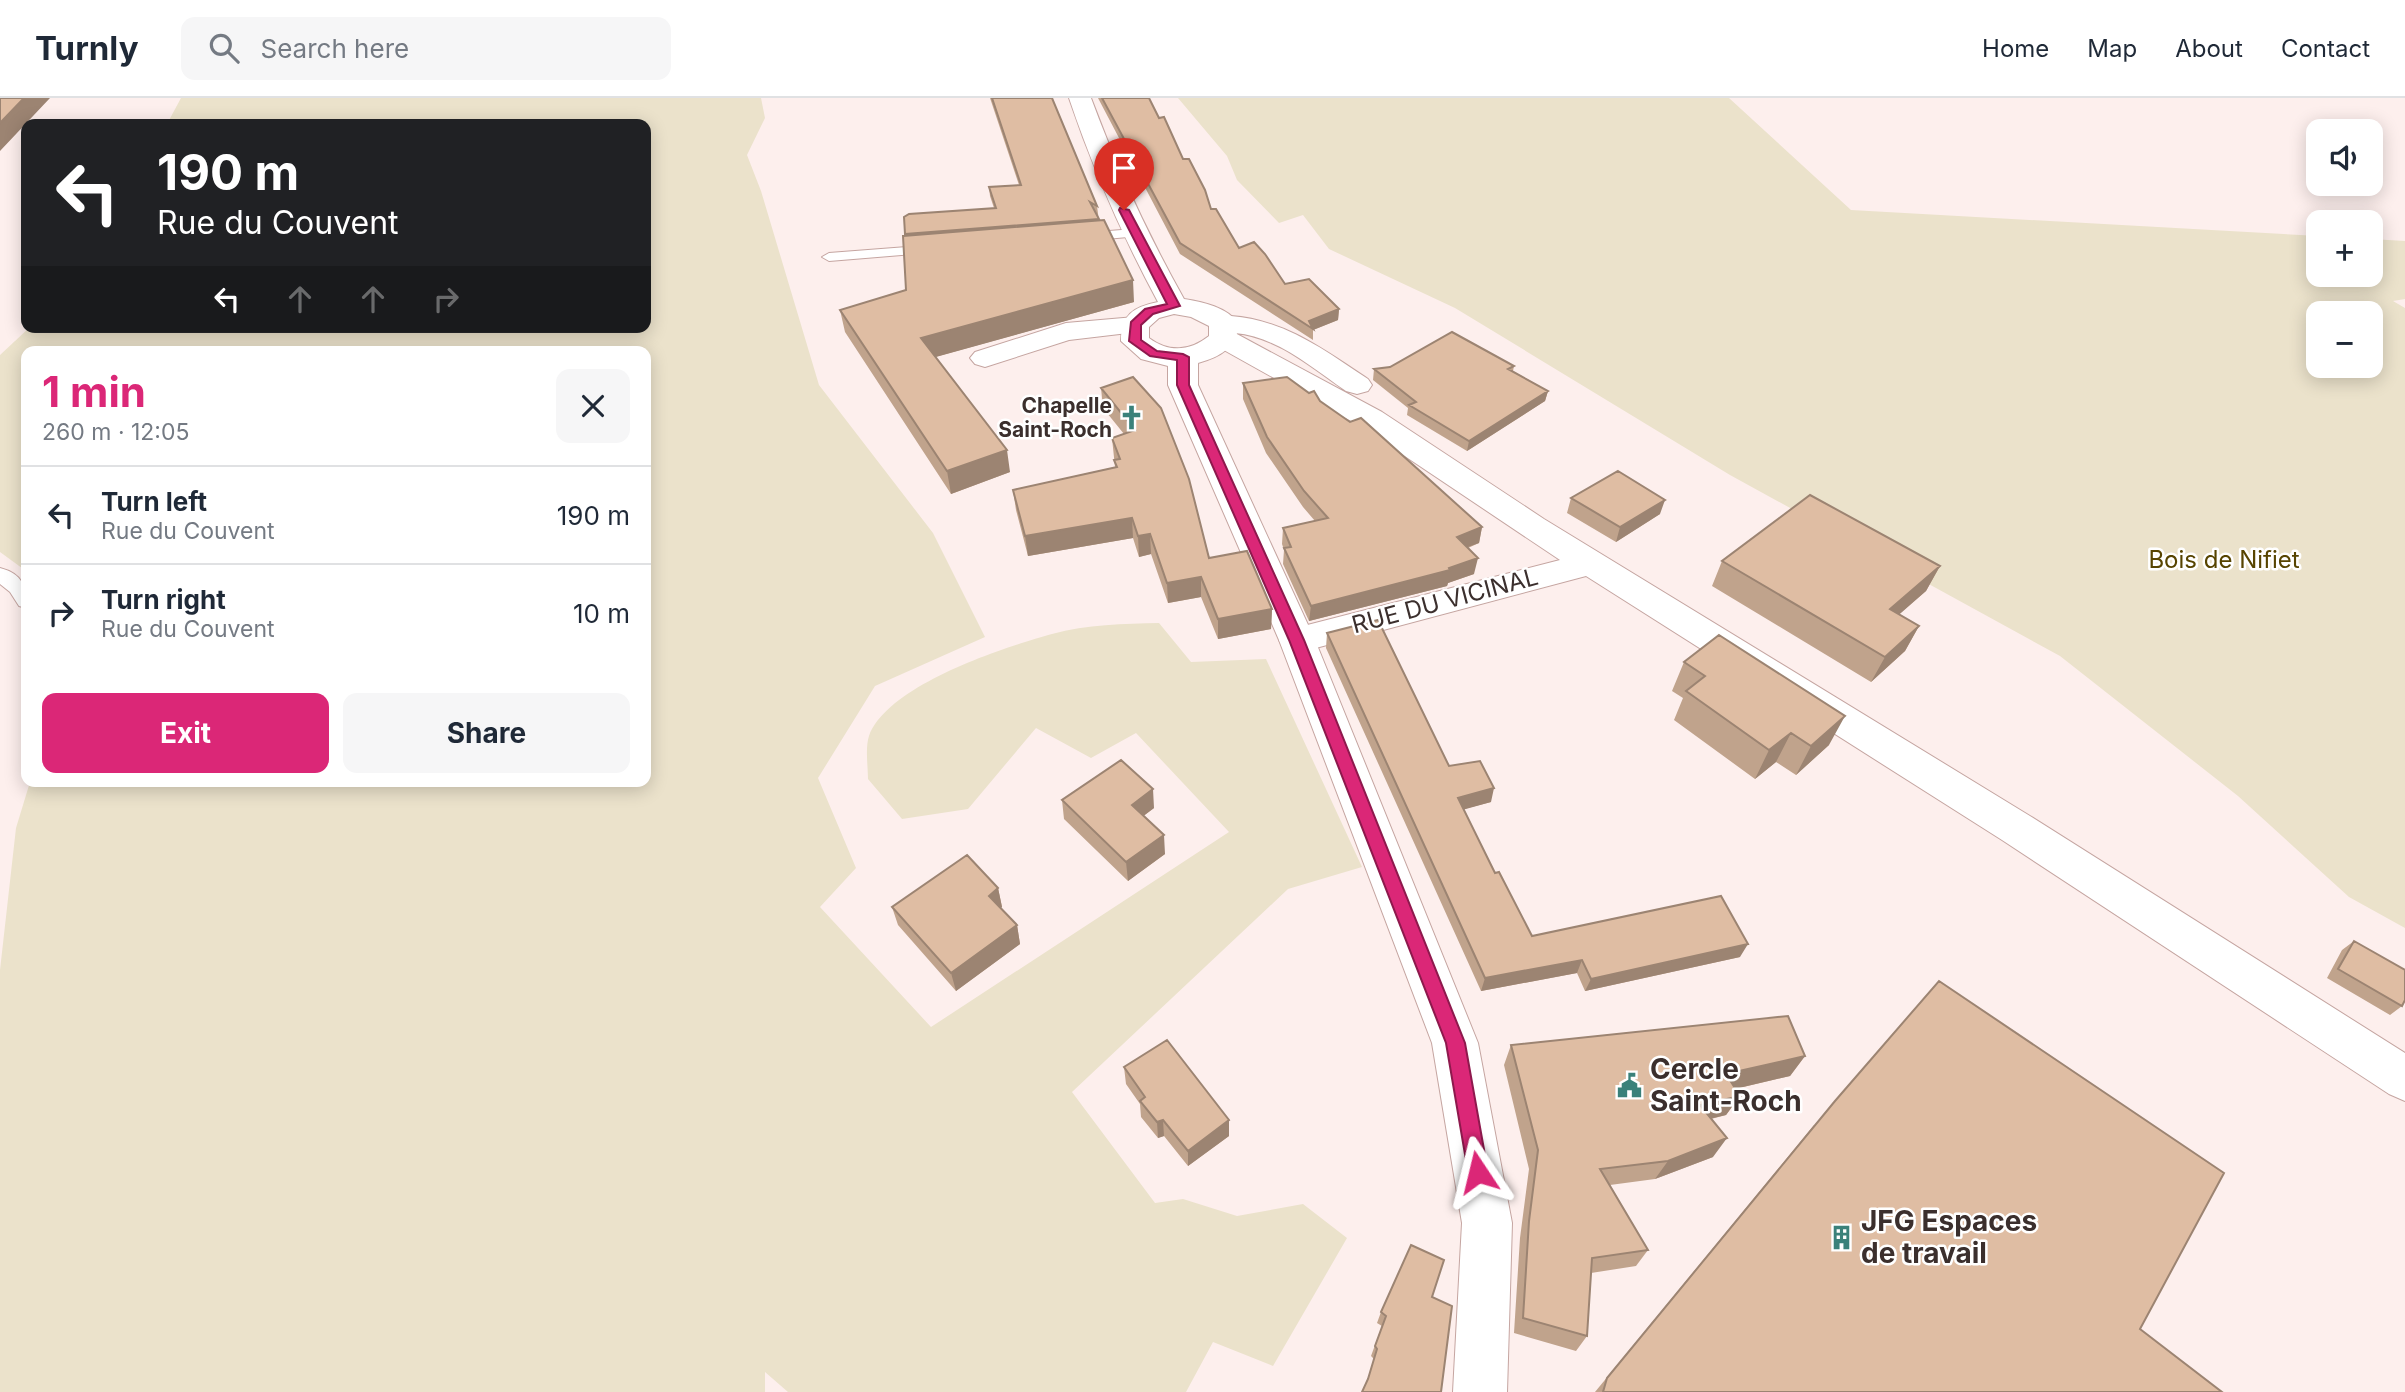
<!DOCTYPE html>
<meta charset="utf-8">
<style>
body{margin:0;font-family:Inter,sans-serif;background:#f6f6f7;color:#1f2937;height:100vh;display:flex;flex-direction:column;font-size:26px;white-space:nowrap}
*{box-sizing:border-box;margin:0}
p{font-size:23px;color:#747a83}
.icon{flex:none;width:38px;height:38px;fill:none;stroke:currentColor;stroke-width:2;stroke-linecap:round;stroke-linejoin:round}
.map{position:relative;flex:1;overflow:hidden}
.drawer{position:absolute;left:21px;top:248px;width:630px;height:441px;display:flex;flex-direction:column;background:#fff;border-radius:14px;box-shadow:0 4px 18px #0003}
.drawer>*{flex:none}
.top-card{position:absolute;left:21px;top:21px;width:630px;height:214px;border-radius:14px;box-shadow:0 4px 18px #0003;background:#202124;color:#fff;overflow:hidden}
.fabs{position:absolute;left:2306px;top:21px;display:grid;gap:14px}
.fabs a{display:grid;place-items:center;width:77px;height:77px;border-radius:14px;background:#fff;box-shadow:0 4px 18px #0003;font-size:35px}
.pin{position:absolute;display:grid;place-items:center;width:60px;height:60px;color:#fff;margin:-72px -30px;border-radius:50% 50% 50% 0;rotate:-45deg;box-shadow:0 0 7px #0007}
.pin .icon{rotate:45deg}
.me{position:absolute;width:77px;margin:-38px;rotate:350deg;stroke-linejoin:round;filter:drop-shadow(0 0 5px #0008)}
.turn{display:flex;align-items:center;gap:24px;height:147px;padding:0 21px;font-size:32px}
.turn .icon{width:91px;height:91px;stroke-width:2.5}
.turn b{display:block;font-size:49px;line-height:60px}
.lanes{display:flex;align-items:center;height:66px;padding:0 21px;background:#0003;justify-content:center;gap:35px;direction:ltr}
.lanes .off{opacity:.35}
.round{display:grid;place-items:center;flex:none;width:74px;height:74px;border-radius:14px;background:#f6f6f7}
.overview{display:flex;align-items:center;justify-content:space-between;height:119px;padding:0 21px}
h1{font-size:42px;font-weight:700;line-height:52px;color:#db2777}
.button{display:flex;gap:14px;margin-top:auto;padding:14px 21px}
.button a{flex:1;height:80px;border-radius:14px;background:#db2777;color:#fff;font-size:28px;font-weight:700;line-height:80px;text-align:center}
.button a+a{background:#f6f6f7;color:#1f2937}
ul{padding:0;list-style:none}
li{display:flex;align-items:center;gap:21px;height:98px;padding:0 21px;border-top:2px solid #e0e1e3}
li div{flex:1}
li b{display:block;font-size:26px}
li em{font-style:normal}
header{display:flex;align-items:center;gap:42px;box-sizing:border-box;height:98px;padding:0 35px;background:#fff;border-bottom:2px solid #e0e1e3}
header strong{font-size:33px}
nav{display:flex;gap:38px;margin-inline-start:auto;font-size:24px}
.search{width:490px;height:63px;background:#f6f6f7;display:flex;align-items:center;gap:18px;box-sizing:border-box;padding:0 24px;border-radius:14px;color:#747a83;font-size:26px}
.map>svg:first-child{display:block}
</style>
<header>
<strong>Turnly</strong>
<div class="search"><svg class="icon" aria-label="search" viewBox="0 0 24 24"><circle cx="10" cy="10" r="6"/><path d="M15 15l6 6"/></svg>Search here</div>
<nav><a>Home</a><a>Map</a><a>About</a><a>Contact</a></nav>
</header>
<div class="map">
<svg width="2405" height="1294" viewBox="0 0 2405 1294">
<rect width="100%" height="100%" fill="#fdefed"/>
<path fill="#ebe2cb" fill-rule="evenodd" d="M181,0H761L765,20L747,57L761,93L819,287L933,435L985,539L875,588L818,680L856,770L820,809L931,929L1229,734L1136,635L1091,660L1036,630L968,711L902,721L868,681C868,669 865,650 869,638C888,587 1002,550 1052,536C1087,526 1124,526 1159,525L1191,564L1266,561L1362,769L1288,791L1072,994L1155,1105L1183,1101L1237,1118L1303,1106L1347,1140L1273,1268L1213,1244L1186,1294H788L765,1274V1294H0V872L16,730L30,684H646V254H26V473L0,454V257L30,229H646V26H167Z
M1178,0H1729L1851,112L2319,138V177H2371V141L2405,143V201L2393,203L2405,210V830L2349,799L2238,698L2060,558L1730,377L1455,210L1329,151L1303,117L1279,125L1237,82L1227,58ZM2319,215H2371V268H2319Z"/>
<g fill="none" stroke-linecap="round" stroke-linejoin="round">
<defs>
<path id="lane" d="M1134,131L1141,135L1139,138L1084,143L1077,139L1084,135Z
M933,147L938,148L940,151L938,154L829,163L822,159L829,155Z
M0,470C23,476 26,488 26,510L19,508L10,494L0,486Z"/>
<path id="street" d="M1231,218C1285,222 1324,252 1368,281L1372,287L1368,293L1357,296L1346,293C1312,270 1278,239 1235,235L1382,314L1544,421L2030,718L2405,955V1003L2389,996L2002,742L1586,478L1297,555L1284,551L1279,542L1284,533L1560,462L1360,328L1213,246L1209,240L1213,234L1221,232L1217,226L1221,220Z
M1135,219L1145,221L1149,227L1145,233L1069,242L985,269L975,266L970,260L975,254L1066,225Z"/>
<path id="secondary" d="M1069,0H1091C1117,70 1147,135 1184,201C1203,204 1227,209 1239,226C1236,250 1220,259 1198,265V287L1315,542L1478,945L1512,1125L1507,1294H1453L1462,1125L1432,945L1279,542L1168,287V268L1141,261L1121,243C1121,217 1133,209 1158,204C1122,137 1093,71 1069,0ZM1174,216L1191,219L1209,228V238C1190,253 1169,255 1149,240V229L1159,220Z"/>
</defs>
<use href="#lane" stroke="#c5a5a1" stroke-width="2"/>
<use href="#street" stroke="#c5a5a1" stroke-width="2"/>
<use href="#secondary" stroke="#c5a5a1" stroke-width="2"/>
<use href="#lane" fill="#fff" fill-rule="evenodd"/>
<use href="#street" fill="#fff" fill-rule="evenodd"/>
<use href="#secondary" fill="#fff" fill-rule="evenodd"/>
</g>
<path fill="#c0a38c" d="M990,0H1052L1097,108L1099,123L1134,204L935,259L1010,374L951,396L845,234L840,212L906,192L904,119L994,110L990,98L989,89L1019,87Z
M1098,0H1149L1159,20L1211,111L1239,150L1285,186L1339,211L1338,222L1313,232V242L1180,156Z
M1514,268L1513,273L1548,293L1545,303L1467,353L1407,317L1408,310L1373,282L1374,271Z
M1133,279L1209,460L1272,511L1271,531L1218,541L1201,499L1168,505L1151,456L1139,459L1133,440L1028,458L1016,412L1013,392L1115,369L1112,340L1124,336L1103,310L1101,290Z
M1243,285L1320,303L1482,429L1479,445L1468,450L1474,476L1448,485L1447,488L1309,523L1283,466L1284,452L1282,446L1283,430L1315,423L1303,409L1266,355L1243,301Z
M1571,400L1660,416L1616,444L1567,415Z
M1722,463L1940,468L1926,493L1899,516L1919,528L1905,553L1871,584L1712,488Z
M1327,535L1449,668L1491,704L1464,711L1495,775L1532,838L1740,859L1585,893L1577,875L1481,893L1326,550Z
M1684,564L1829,647L1796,677L1776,664L1755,681L1674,622L1683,600L1672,593Z
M1062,702L1154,710L1143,718L1165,756L1128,783L1064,721Z
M998,790L1002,809L1000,810L1017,827L1020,846L956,893L898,827L892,809Z
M2354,843L2402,908L2390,917L2327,880L2342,852Z
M1511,947L1805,958L1790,978L1735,991L1740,998L1726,1017L1711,1021L1713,1059L1655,1081L1610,1087L1648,1152L1636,1168L1591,1175L1587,1238L1576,1253L1514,1235L1520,1140L1529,1071L1504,967Z
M1124,969L1229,1022V1038L1188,1068L1164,1038L1158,1040L1141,1019L1140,1006L1126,986Z
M1814,1027L2140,1231L2222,1294H1595Z
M1411,1147L1367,1283L1374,1261L1371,1258L1382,1228L1377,1225L1381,1214Z"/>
<path fill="#9c8472" d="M24,0H50L0,53V25Z
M1133,182L1134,204L925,262L921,240Z
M1339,211L1338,222L1313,232L1309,223Z
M1548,293L1545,303L1467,353L1469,343Z
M1007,352L1010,374L951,396L947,373Z
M1665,402L1660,416L1616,444L1620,429Z
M1132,420L1133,440L1028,458L1025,438Z
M1482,429L1479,445L1454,454L1457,439Z
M1150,436L1151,456L1139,459L1138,438Z
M1478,460L1474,476L1448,485L1447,488L1309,523L1311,508L1449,470Z
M1940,468L1926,493L1877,536L1890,511Z
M1201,479V499L1168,505L1167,485Z
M1272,511L1271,531L1218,541V521Z
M1919,528L1905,553L1871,584L1885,559Z
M1845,618L1829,647L1796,677L1811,648Z
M1791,635L1776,664L1755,681L1769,652Z
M1494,690L1491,704L1455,714L1458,700Z
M1153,691L1154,710L1133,726L1132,707Z
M1164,737L1165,756L1128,783L1126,764Z
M998,790L1002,809L993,816L989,798Z
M1017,827L1020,846L956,893L951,875Z
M1748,846L1740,859L1585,893L1591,881Z
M1582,862L1577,875L1481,893L1485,880Z
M1805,958L1790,978L1713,996L1726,976Z
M1740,998L1726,1017L1688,1026L1700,1007Z
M1163,1022L1164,1038L1158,1040L1157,1024Z
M1229,1022V1038L1188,1068V1053Z
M1727,1040L1713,1059L1655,1081L1668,1063Z"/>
<path fill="#dfbda3" stroke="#9c8472" stroke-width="2" d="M0,0H24L0,25Z
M992,0H1052L1097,108L1090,104L1099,121L905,136L904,119L909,116L996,110L989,89L1021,87Z
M1102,0H1149L1159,20L1164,19L1183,61H1189L1205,92L1211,111H1216L1239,150L1254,144L1265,156L1285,186L1309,181L1339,211L1309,223L1313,231L1180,145Z
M1104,122L1133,182L921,240L1007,352L947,373L840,212L906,192L903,138Z
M1452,234L1514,268L1508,271L1548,293L1469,343L1409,307L1416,304L1374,271L1390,269Z
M1133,279L1161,310L1189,381L1209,460L1247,453L1272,511L1218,521L1201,479L1167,485L1150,436L1138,438L1132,420L1025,438L1013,392L1117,369L1114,362L1120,361L1112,340L1135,332L1101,290Z
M1287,279L1309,295L1314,293L1320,303L1350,324L1361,320L1482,429L1457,439L1478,460L1449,470L1450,472L1311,508L1284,450L1291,449L1283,430L1328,420L1304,393L1267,339L1243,285Z
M1618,373L1665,402L1620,429L1571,400Z
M1810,397L1940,468L1890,511L1919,528L1885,559L1722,463Z
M1378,522L1449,668L1480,663L1494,690L1458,700L1495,775L1499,774L1532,838L1721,798L1748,846L1591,881L1582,862L1485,880L1327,535Z
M1719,537L1845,618L1811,648L1791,635L1769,652L1686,593L1705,578L1684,564Z
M1121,662L1153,691L1132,707L1164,737L1126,764L1062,702Z
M967,757L998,790L989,798L1017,827L951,875L892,809Z
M2354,843L2405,872V902L2402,908L2338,871Z
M1939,883L2224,1075L2140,1231L2222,1294H1603L1607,1280L1835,1003Z
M1788,918L1805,958L1726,976L1740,998L1700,1007L1727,1040L1668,1063L1600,1071L1648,1152L1592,1160L1587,1238L1523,1220L1529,1123L1538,1052L1511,947Z
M1167,942L1229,1022L1188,1053L1163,1022L1157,1024L1140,1003L1145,999L1124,969Z
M1411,1147L1444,1162L1432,1199L1452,1208L1441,1294H1362L1368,1281L1377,1251L1375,1248L1386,1218L1381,1214Z"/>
<path fill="#db2777" stroke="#8e194d" stroke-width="2" d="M1120,110L1129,112L1180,208L1153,216L1141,227V242L1157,253L1183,256L1189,259V287L1304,542L1465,945L1488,1074L1485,1081L1478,1084L1471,1081L1468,1074L1446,945L1289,542L1177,287V262L1150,258L1129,243L1131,224L1145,211L1167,206L1119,112Z"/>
<defs>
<symbol id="church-bare" viewBox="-9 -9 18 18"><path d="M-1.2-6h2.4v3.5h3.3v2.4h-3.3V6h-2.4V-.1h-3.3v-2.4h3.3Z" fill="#3a817a" stroke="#fff" stroke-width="2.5" paint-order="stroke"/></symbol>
<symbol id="civic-bare" viewBox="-9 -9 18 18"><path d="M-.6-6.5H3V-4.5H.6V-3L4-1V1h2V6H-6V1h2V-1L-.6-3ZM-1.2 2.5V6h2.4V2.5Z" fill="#3a817a" stroke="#fff" stroke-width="2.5" paint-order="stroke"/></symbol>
<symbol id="building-bare" viewBox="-9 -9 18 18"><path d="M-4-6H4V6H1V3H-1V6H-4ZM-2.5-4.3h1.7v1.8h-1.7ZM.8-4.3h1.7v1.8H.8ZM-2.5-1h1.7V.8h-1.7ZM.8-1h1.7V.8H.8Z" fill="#3a817a" stroke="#fff" stroke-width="2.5" paint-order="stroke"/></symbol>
</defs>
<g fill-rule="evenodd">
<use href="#church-bare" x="1114" y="302" width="35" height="35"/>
<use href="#civic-bare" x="1612" y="970" width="35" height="35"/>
<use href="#building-bare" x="1824" y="1122" width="35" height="35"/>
</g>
<g text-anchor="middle" stroke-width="5" stroke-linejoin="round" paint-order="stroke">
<g font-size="21" font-weight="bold" fill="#3b2f2d" stroke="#fff" text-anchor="end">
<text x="1112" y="315">Chapelle<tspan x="1112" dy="24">Saint-Roch</tspan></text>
</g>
<g font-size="24" fill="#574400" stroke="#fff">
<text x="2224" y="470">Bois de Nifiet</text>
</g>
<g font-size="24" fill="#3b2f2d" stroke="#fff">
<text transform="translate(1445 503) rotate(-15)" y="8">RUE DU VICINAL</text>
</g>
<g font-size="28" font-weight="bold" fill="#3b2f2d" stroke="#fff" text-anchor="start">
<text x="1650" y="981">Cercle<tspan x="1650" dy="32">Saint-Roch</tspan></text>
<text x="1861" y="1133">JFG Espaces<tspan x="1861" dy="32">de travail</tspan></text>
</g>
</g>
</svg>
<div class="fabs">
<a><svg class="icon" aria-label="sound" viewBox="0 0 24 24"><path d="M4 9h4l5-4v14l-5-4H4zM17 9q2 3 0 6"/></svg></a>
<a>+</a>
<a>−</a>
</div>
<div class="pin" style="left:1124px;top:112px;background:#d93025"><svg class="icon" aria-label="arrive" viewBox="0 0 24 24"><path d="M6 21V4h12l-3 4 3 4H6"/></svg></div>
<svg class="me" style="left:1478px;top:1074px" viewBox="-20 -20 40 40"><path d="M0-17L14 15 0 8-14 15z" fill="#db2777" stroke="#fff" stroke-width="4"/></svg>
<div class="top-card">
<div class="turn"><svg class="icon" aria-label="left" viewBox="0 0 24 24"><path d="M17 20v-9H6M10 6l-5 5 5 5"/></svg><div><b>190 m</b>Rue du Couvent</div></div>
<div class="lanes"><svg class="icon" aria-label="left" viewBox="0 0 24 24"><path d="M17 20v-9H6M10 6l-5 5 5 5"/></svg><svg class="icon off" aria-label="ahead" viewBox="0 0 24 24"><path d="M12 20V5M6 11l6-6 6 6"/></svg><svg class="icon off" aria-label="ahead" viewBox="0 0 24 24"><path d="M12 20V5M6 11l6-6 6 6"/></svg><svg class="icon off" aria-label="right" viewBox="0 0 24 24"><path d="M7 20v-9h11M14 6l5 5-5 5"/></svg></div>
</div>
<section class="drawer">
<div class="overview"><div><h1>1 min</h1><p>260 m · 12:05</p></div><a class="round"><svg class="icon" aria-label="close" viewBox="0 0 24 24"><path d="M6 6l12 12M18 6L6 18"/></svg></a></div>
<ul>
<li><svg class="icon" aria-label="left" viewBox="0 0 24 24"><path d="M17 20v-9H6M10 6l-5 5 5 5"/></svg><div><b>Turn left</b><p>Rue du Couvent</p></div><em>190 m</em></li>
<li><svg class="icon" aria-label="right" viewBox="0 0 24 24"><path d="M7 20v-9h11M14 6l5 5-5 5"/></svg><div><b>Turn right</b><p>Rue du Couvent</p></div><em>10 m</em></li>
</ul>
<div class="button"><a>Exit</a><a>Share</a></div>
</section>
</div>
